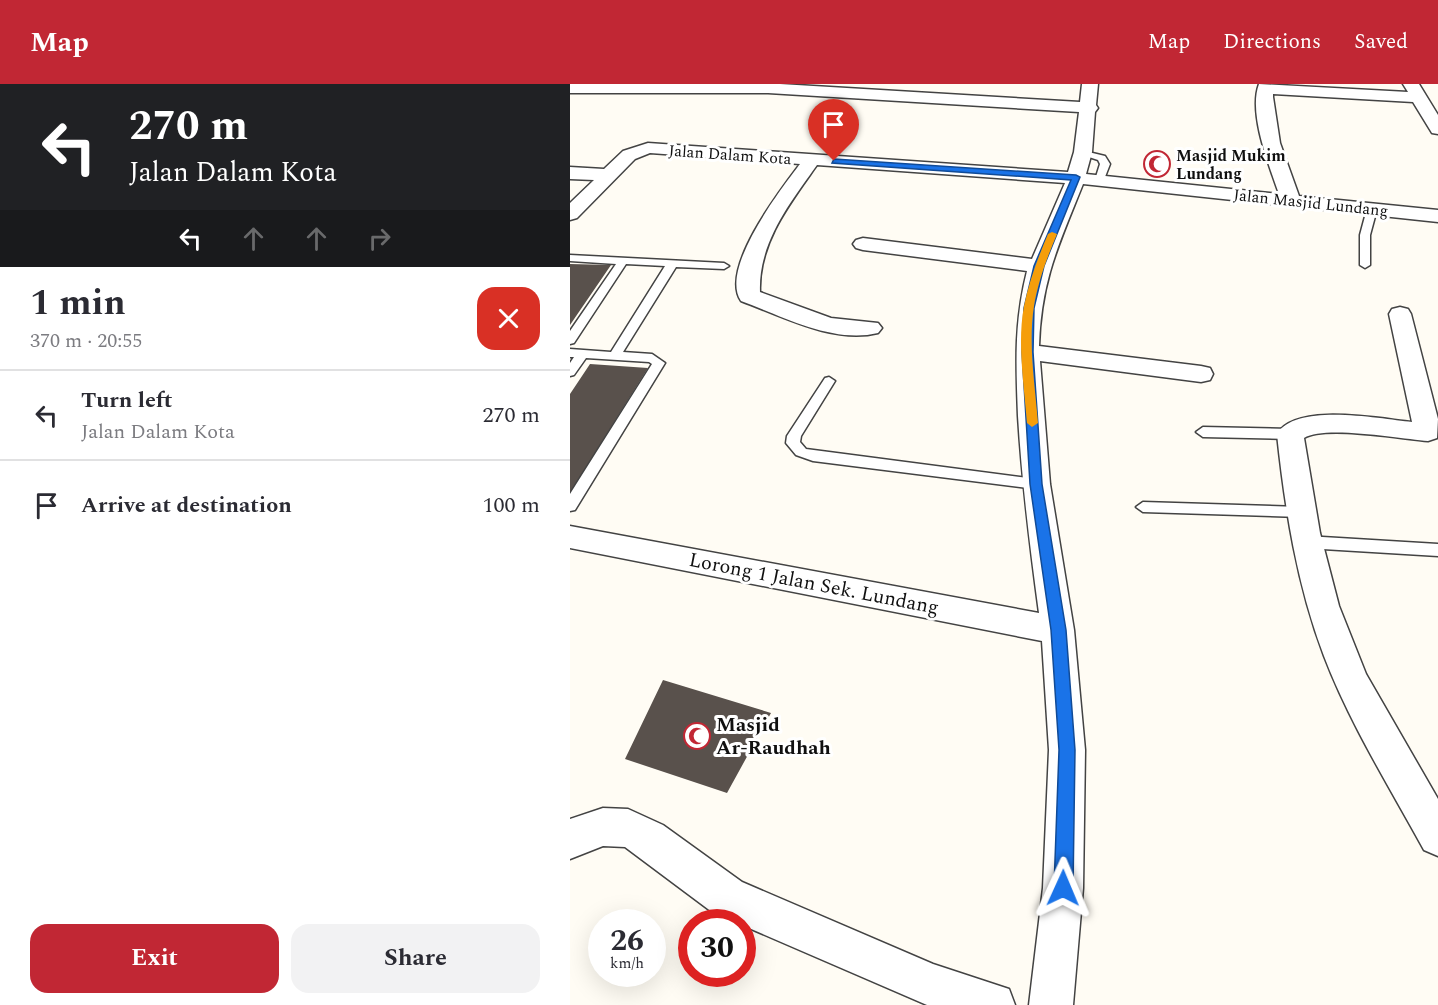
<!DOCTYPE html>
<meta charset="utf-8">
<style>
body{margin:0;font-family:Spectral,serif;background:#f2f2f3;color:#2b2b33;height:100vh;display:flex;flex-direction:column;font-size:22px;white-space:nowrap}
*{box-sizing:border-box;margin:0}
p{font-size:20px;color:#7c7c81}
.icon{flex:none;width:33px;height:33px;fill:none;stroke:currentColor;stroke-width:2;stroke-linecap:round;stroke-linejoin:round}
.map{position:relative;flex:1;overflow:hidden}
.details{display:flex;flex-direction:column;background:#fff;width:570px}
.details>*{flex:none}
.banner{background:#202124;color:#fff;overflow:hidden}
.speed{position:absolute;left:18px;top:825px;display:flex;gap:12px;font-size:30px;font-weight:700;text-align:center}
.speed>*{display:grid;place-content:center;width:78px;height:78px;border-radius:50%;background:#fff;box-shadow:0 6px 24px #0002;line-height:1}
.speed small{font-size:15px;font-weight:400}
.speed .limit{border:9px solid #d22;background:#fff;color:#111}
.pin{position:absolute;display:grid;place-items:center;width:51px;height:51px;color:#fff;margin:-62px -26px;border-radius:50% 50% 50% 0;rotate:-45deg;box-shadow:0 0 6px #0007}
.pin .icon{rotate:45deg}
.me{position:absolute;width:66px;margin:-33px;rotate:1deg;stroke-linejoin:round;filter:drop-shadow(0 0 4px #0008)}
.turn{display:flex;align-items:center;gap:21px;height:126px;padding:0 30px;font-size:27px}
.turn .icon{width:78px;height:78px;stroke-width:2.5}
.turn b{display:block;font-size:42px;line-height:51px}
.lanes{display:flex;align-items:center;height:57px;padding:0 30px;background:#0003;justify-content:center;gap:30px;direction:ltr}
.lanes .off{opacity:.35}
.round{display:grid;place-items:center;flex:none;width:63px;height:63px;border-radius:18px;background:#f2f2f3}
.headline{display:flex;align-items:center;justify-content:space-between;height:102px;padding:0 30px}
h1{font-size:36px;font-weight:700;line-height:45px}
.primary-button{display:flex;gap:12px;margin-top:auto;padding:12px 30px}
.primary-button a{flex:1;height:69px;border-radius:18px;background:#c12734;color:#fff;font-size:24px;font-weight:700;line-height:69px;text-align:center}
.primary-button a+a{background:#f2f2f3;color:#2b2b33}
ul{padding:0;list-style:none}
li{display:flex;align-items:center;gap:18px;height:90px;padding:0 30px;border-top:2px solid #e1e1e2}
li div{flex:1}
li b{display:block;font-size:22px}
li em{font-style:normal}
header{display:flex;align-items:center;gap:36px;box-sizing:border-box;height:84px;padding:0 30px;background:#c12734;color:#fff}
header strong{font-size:28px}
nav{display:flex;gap:33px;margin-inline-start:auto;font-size:21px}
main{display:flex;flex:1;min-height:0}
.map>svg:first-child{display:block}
</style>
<header>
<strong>Map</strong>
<nav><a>Map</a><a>Directions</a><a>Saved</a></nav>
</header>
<main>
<section class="details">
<div class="banner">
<div class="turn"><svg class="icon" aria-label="left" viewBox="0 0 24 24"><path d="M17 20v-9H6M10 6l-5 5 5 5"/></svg><div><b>270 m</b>Jalan Dalam Kota</div></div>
<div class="lanes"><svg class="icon" aria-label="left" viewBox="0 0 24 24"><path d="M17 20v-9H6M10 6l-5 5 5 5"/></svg><svg class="icon off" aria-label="ahead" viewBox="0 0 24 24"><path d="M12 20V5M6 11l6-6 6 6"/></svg><svg class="icon off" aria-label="ahead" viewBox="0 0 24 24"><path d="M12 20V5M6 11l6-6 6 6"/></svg><svg class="icon off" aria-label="right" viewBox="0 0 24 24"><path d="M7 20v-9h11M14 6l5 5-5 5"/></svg></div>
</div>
<div class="headline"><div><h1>1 min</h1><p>370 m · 20:55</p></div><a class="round" style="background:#d93025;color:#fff"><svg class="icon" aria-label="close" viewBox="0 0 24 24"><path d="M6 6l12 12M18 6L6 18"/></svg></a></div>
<ul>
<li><svg class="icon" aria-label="left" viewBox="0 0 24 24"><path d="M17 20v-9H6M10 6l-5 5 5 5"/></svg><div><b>Turn left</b><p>Jalan Dalam Kota</p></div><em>270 m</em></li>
<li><svg class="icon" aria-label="arrive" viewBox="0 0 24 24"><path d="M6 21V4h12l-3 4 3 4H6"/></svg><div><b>Arrive at destination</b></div><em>100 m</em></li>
</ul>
<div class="primary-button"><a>Exit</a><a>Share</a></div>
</section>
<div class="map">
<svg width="868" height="921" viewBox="0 0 868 921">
<rect width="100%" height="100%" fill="#fffcf4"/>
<path fill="#59514c" d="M0,180L41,181L0,241Z
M20,280L78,284L0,409V310Z
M93,596L201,629L157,709L55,675Z"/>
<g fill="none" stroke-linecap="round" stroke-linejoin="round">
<defs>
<path id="lane" d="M510,66L535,72L540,80L533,98L525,96L530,80L528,76L510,70Z
M802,122L807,125L800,151V181L795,184L790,181V151L797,125Z
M0,171L154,179L159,182L154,185L106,183L53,268L82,270L95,279L5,426L0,427V410L82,280L79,278L16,274L4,291L0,292V279L4,273H0V265L41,268L95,182L56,180L4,259L0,260V247L46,180L0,177Z
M259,293L265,297L231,352L230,358L236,365L466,395L473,400L466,405L243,377L226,371L216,359L217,352L255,294Z
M633,343L720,345L727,350L720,355L633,353L626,348Z
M573,418L730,423L737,428L730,433L573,428L566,423Z
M736,452L868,460V472L736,464L731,462L729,458L731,454Z"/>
<path id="street" d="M0,0H210L510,18L512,0H528L526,21L528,24L525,28L522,68L516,90L709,110C699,81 678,29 689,0L838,8L833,0H849L868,31V50L862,49L843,18L703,10V13L710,59L729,112L868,126V138L513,100C489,160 471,196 469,262L631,282L640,284L643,290L640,296L631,298L470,277L480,400L504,546L515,666L513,804L503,921H459L473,804L479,666L472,557L0,464V442L469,529C460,463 452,399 448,332C446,279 444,239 457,187L293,166L286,164L283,160L286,156L293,154L462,175L495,99L247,81C220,119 188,159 190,208L261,234L308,239L312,244L308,249C263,260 212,232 171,217C149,185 211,105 230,80L80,69L65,75L7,134L0,136V119L24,96L0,95V83L34,85L53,67L78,59L498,88L504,68L509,28L198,9H0Z
M830,223L838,225L841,230L868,335L867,354L858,357C831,355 755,341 734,354L750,449L769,522L796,590L868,715V772L854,766C819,702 780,640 754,572C727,501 715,425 707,350C726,318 810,335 842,338L819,230L822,225Z
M33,724L58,725L93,741L172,798L363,880L439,905L445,921H357L142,828L55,763L33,762L0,775V735Z"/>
</defs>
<use href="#lane" stroke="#434343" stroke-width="3"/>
<use href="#street" stroke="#434343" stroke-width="3"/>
<use href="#lane" fill="#fff" fill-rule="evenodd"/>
<use href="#street" fill="#fff" fill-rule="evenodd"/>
</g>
<path fill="#1a73e8" stroke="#114b97" stroke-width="1.5" d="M264,75L506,91L510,93L474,182L464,224L463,268L472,400L496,546L505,666L503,804L500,810L493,813L487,810L484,804L489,666L481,546L460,400L452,268L454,224L464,182L501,96L262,79Z"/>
<path fill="#f59e0b" d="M482,148L487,150C477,174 468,197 464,222C458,260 465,301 468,339L462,343L457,339C454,301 447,259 454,222C459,197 468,174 478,150Z"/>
<defs>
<symbol id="mosque-ring" viewBox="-11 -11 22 22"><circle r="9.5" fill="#fff" stroke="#c12734" stroke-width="1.5"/><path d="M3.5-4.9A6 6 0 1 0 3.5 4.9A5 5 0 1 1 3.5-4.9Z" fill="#c12734"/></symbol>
</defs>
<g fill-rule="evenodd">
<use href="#mosque-ring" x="572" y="65" width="30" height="30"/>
<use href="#mosque-ring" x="112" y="637" width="30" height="30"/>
</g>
<g text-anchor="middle" stroke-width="6" stroke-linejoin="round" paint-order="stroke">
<g font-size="16" fill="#101010" stroke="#fff">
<text transform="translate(160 70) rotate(4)" y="6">Jalan Dalam Kota</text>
<text transform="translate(741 118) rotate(6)" y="6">Jalan Masjid Lundang</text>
</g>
<g font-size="16" font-weight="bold" fill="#101010" stroke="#fff" text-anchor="start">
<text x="606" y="77">Masjid Mukim<tspan x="606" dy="18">Lundang</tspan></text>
</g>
<g font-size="20" fill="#101010" stroke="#fff">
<text transform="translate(244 499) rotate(11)" y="7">Lorong 1 Jalan Sek. Lundang</text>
</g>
<g font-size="20" font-weight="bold" fill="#101010" stroke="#fff" text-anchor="start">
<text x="146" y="647">Masjid<tspan x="146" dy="23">Ar-Raudhah</tspan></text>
</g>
</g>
</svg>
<div class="speed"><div>26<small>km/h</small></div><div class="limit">30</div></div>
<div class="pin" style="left:264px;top:77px;background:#d93025"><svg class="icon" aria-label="arrive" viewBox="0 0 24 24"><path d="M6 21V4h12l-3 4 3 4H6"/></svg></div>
<svg class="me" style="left:493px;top:804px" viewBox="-20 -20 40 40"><path d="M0-17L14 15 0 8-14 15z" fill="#1a73e8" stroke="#fff" stroke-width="4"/></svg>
</div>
</main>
